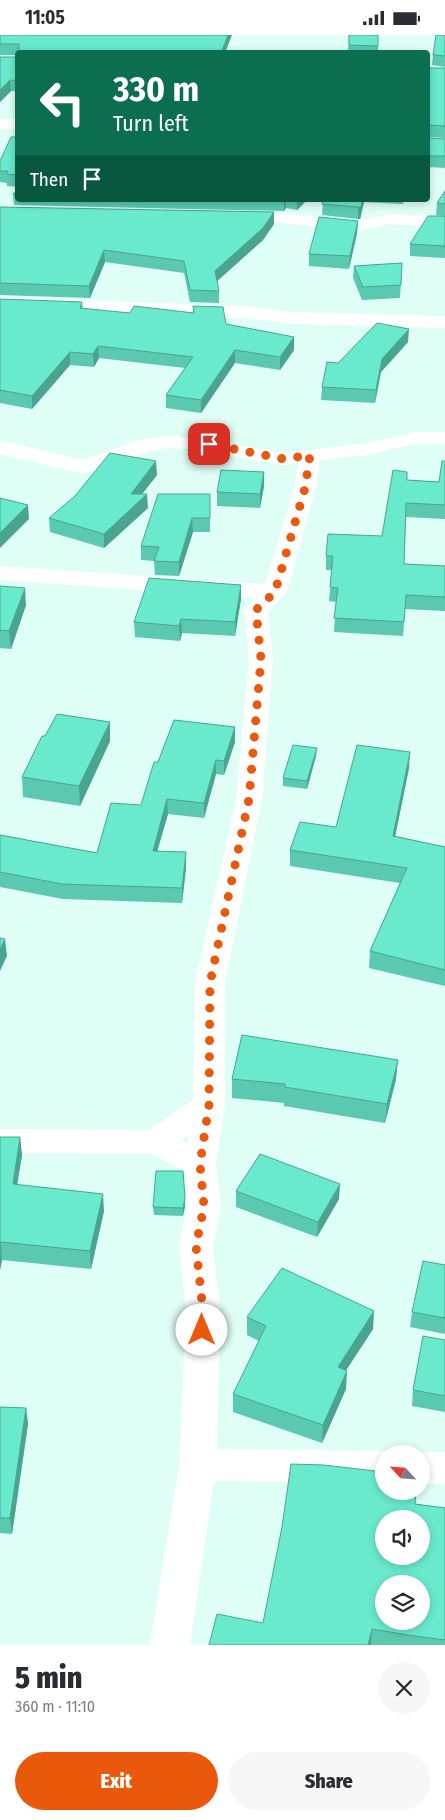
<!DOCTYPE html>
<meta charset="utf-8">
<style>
body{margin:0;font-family:"Fira Sans Condensed",sans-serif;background:#f7f7f7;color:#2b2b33;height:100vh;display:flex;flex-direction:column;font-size:19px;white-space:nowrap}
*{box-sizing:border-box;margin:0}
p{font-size:16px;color:#7c7c81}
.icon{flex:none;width:28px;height:28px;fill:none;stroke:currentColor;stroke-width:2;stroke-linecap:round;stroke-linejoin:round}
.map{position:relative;height:1610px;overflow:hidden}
.panel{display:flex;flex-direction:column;background:#fff;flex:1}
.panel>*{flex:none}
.banner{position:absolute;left:15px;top:15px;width:415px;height:152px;border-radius:5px;box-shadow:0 2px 8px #0003;background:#0b6e4f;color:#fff;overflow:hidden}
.needle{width:32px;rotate:296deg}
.buttons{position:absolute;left:375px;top:1410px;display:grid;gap:10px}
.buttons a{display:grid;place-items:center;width:55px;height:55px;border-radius:50%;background:#fff;box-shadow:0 2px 8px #0003;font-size:25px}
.pin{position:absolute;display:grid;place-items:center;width:42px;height:42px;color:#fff;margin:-21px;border-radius:10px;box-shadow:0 2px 8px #0006}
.me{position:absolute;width:55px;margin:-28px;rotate:0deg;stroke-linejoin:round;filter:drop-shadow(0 0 4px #0008)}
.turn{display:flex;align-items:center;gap:18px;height:105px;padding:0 15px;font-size:22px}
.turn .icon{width:65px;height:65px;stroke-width:2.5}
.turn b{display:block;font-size:35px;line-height:42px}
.then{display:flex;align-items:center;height:48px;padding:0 15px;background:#0003;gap:10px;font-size:19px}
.round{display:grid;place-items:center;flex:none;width:52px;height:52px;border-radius:26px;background:#f7f7f7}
.overview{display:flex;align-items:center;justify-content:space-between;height:85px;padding:0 15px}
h1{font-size:30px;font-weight:800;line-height:38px}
.primary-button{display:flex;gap:10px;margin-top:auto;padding:10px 15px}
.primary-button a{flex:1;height:58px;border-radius:30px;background:#ea580c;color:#fff;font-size:20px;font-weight:800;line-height:58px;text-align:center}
.primary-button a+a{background:#f7f7f7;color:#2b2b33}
.status{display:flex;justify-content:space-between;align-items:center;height:35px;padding:0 25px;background:#fff;direction:ltr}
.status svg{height:14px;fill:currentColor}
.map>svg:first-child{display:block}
</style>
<div class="status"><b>11:05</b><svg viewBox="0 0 49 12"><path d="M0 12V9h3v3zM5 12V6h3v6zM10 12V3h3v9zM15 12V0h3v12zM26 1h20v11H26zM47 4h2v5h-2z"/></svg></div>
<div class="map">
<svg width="445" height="1610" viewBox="0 0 445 1610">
<rect width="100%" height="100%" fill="#dffef5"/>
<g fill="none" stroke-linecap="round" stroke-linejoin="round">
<path fill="#fff" fill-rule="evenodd" d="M0,84H18V94H0Z
M236,177H271L358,186L390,179L445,182V192L390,189L358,196L271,187L230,186L227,182L230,178Z
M0,262L243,271L292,277L445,281V293L292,289L243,283L0,274Z
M415,397H445V409H415L368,420L320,425L316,453L287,557L268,577L273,623L262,765L225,948V1070L216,1129L221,1171L213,1211L220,1276L217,1414L384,1416L392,1419H384V1448L214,1446L190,1610H150L179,1430L186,1276L179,1211L187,1171L184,1136L151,1119L0,1118V1094L149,1095L193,1065L195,948L236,765L249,623L244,575L255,563L0,545V531L265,549L294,453L298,428L284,430L240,423L209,415L167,413L151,416L83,439L0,419V405L82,425L139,405L167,401L209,403L241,411L284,418L368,408ZM188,1100L187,1108L181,1105Z
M421,1417H445V1449H421V1419H416Z"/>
</g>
<path fill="#5ac9af" d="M0,0L225,18H18V20H0Z
M349,0H378V18H348Z
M445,0V32L432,30L433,20Z
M0,22H18V56H11L0,67Z
M429,33H445V103L428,102Z
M18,102V152L7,151V148L0,147V126Z
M428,103L445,104V133L428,132Z
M18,155V165H307L297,175L286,173L284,176L14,170L13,159Z
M445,156V181L436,180L437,168Z
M323,165H404L403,169L364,167L360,184H358L322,180Z
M0,172L274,177V189L263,205L217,246L219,256V268L190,267L184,238L105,227L90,263L0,260Z
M445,181V223L410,221V209Z
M358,186L357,198L349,234L309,231V219Z
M402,228L400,263L362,265L353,243L354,231Z
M0,264L82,267L83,274L130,278H193V271L226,289L294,302V315L280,335L235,328L201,378L166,373V360L185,333L99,323L94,332L70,330L32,374L0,368Z
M408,307L381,337L375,368L321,365L322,352L338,328Z
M445,426V484L406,482L404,529L445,531V576L405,574L403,601L334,597L336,567L329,566L332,535H326V521L382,501L407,445L439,447Z
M264,437V451L260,473L217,471V457Z
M157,440L142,459L148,473L104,513L50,497L49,483Z
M210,459V497H193L179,541L155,540L154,526L141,525V511Z
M0,551L26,570L11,614L0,613Z
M241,564L235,601L182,598L180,606L135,602L134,587Z
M110,706L80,771L23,762L22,742Z
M235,707L224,740L216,739L204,783L168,779L157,816L186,833L182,868L63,864L0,852V800L97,818L141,770L158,727Z
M316,721L307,754L283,751V743Z
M409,733L395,801L445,812V951L369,933L370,916L400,848L290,831V815L336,792Z
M232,1044H396L385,1088L284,1071V1068L232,1063Z
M0,1102H20L22,1120L17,1150L104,1176L91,1234L2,1225L0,1235Z
M236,1156L339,1164L317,1202L236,1172Z
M185,1171L183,1181L154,1180L153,1172Z
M445,1230V1299L410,1292L412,1277Z
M247,1282L373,1294L346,1335V1354L322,1408L233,1377V1359L259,1306L247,1300Z
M445,1305V1377L412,1371L413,1355Z
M0,1372L26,1373L28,1389L12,1499L0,1498Z
M415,1469L445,1473V1610H209L263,1588Z"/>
<path fill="#4aa48f" d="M228,0H232L225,18H221Z
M10,45L11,56L0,67V55Z
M284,165H286V173L284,176Z
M297,165H307L297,175Z
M362,165H364V167L360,184H358V172Z
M274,177V189L263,205L215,248V236Z
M358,186L357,198L349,234L350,221Z
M104,215L105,227L90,263L89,251Z
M409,294L408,307L381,337L375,368L376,355L382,324Z
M294,302V315L280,335V322Z
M98,311L99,323L94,332L93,319Z
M235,315V328L201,378V365Z
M70,317V330L32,374V361Z
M156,426L157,440L131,473V459Z
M264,437V451L260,473V459Z
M147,459L148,473L104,513V499Z
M28,470L29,484L0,513V498Z
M192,483L193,497L179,541V527Z
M241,550V564L235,601V587Z
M25,553L26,570L11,614L9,596Z
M181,584L182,598L180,606L179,591Z
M110,687V706L80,771L79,751Z
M235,692V707L224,740V726Z
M317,713L316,721L307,754V746Z
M410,717L409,733L392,817L393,801Z
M216,725V739L204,783V768Z
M167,764L168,779L153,831V816Z
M186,817V833L182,868V853Z
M5,904L7,921L0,936V915Z
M398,1025L396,1044L385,1088L387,1069Z
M20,1102L22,1120L14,1167L13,1149Z
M340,1149L339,1164L317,1202L318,1187Z
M103,1159L104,1176L91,1234L90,1216Z
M185,1163V1171L183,1181V1173Z
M1,1207L2,1225L0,1235V1210Z
M374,1276L373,1294L336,1351L338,1332Z
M347,1336L346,1354L322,1408L323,1390Z
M26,1373L28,1389L12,1499L10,1483Z
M372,1594L371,1610H368Z"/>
<path fill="#69eacc" stroke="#4aa48f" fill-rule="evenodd" d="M0,0H228L221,18H19V9H0Z
M349,0H378V11L349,10Z
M436,0H445V21L433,20Z
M0,22H18V46L10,45L0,55Z
M428,31L429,33H445V91L428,90Z
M11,102H18V140L6,139L8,136H0V126Z
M428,103L445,104V121H428Z
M18,155V159H13Z
M445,156V169L437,168Z
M323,165H362L361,172H358L322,169Z
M0,172L274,177L263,193L215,236L219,256L190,255L184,226L104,215L89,251L0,248Z
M428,181H445V211L410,209Z
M319,182L358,186L350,221L309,219Z
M402,228L401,250L363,252L354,231Z
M0,264L82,267L80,273L130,278L134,271L194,278L193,271L223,272L226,289L294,302L280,322L235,315L201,365L166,360L193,322L98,311L93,319L70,317L32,361L0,355Z
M377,288L409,294L382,324L376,355L322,352L327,327L338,328Z
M110,418L156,426L131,459H147L104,499L49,483L75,461Z
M442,426H445V470L406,468L404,529L445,531V562L406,560L404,587L334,583L338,553L330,552L333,521H326L328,499L382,501L393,435L407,437V445L439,447Z
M221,435L264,437L260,459L217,457Z
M158,459H210V483H192L179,527L154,526L159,512L141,511Z
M0,463L28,470L0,498Z
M149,543L241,550L235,587L181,584L179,591L134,587Z
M0,551L25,553L9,596L0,595Z
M57,679L110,687L79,751L22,742L42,701H45Z
M174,685L235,692L224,726L216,725L204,768L167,764L153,816L186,817L182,853L62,849L0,837V800L97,818L111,768L141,770L154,727H158Z
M293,710L317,713L307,746L283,743Z
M357,710L410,717L393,801L445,812V935L370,916L407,833L290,815L300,787L336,792Z
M0,903L5,904L0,915Z
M242,1000L398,1025L387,1069L285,1052V1049L232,1044Z
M0,1102H20L13,1149L103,1159L90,1216L1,1207L0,1210Z
M260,1119L340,1149L318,1187L236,1156Z
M156,1136H183L185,1163L183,1173L153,1172Z
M423,1226L445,1230V1283L412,1277Z
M282,1233L374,1276L338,1332L347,1336L323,1390L233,1359L266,1291L247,1282Z
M423,1301L445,1305V1361L413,1355Z
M0,1372L26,1373L10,1483H0Z
M291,1429L324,1430L384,1437V1456H416L415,1469L445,1473V1605L408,1600L372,1594L368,1610H209L217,1579L263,1588L282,1492ZM384,1484H421V1521H384ZM384,1549H421V1586H384Z"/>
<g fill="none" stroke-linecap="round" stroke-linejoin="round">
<path stroke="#ea580c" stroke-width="9" stroke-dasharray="0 16.2" d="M202,1295L203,1276L196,1211L204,1171L200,1129L209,1070L210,948L249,764L261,624L256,575L275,557L305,453L310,420L284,424L209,409"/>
</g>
</svg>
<div class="buttons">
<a><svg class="needle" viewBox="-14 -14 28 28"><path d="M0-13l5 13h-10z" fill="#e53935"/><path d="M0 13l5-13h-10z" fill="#7c7c81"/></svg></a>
<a><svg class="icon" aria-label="sound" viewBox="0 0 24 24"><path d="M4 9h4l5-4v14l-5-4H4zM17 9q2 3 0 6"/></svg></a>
<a><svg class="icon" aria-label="layers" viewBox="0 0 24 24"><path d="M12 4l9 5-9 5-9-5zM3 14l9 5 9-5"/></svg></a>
</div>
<div class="pin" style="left:209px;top:409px;background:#d93025"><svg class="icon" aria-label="arrive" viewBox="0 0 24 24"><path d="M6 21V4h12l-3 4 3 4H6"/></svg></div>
<svg class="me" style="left:202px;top:1295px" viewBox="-20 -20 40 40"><circle r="19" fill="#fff"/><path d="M0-13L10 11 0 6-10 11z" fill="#ea580c"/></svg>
<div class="banner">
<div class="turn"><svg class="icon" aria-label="left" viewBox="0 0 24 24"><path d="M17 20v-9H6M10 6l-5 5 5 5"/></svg><div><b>330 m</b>Turn left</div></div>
<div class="then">Then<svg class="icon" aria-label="arrive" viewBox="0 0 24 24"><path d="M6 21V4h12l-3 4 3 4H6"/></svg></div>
</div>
</div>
<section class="panel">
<div class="overview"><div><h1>5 min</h1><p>360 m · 11:10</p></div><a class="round"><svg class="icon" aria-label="close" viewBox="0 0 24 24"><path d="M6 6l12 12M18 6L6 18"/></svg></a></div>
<div class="primary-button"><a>Exit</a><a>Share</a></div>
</section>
